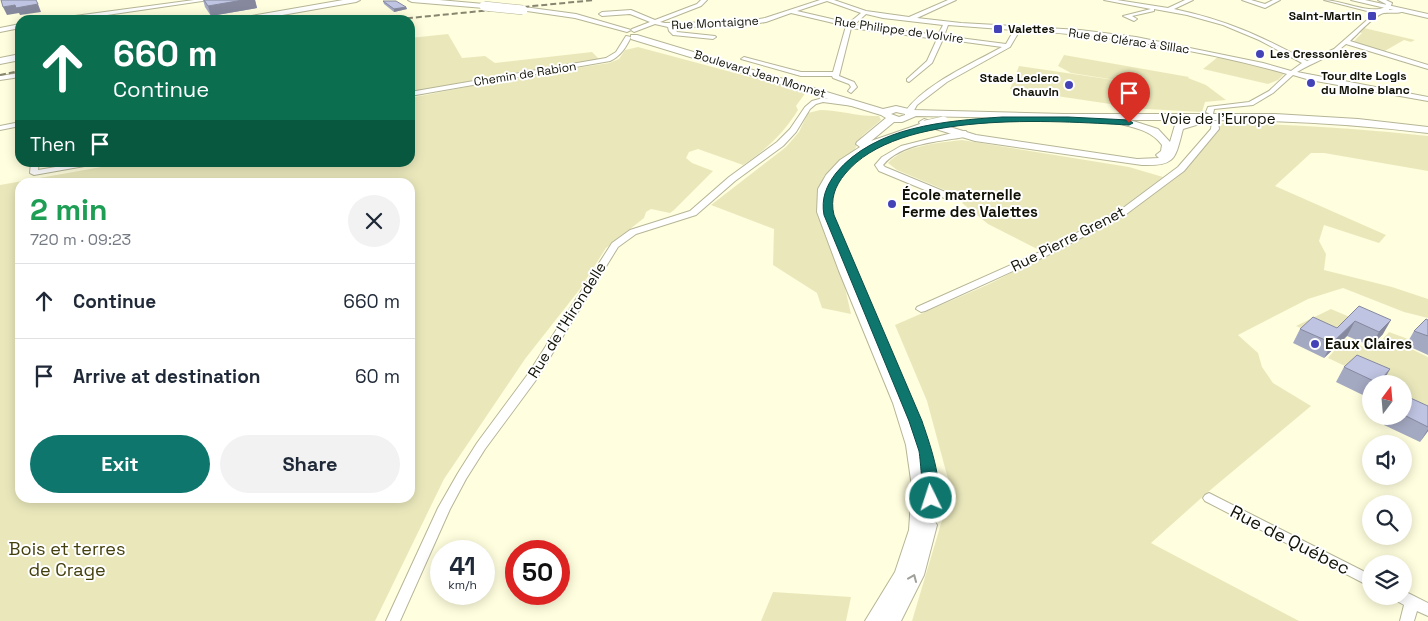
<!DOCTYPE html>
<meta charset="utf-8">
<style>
body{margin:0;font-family:"Space Grotesk",sans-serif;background:#f2f2f3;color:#1f2937;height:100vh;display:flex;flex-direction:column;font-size:19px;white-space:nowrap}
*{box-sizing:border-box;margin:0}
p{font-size:16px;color:#747a83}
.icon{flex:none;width:28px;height:28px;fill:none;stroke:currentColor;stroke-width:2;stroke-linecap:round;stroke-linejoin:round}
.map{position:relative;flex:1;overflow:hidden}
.side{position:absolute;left:15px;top:178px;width:400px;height:325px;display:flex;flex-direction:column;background:#fff;border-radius:15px;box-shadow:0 2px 12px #0003}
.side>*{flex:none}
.guide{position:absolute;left:15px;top:15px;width:400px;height:152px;border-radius:15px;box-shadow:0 2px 12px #0003;background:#0b6e4f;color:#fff;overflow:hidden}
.needle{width:32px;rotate:16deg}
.buttons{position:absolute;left:1362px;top:375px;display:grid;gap:10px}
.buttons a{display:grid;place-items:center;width:50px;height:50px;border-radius:50%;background:#fff;box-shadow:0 2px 12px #0003;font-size:25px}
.speed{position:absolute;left:430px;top:540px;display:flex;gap:10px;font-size:25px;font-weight:700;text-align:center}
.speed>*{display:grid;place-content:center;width:65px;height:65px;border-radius:50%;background:#fff;box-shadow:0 2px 12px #0003;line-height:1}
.speed small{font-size:12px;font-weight:400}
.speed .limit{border:8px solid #d22;background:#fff;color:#111}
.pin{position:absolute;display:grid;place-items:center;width:42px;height:42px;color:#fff;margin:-51px -21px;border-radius:50% 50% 50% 0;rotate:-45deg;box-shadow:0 0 5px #0007}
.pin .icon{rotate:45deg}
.me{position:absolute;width:55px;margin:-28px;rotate:356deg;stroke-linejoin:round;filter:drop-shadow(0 0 4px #0008)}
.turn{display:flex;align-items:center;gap:18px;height:105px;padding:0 15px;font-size:22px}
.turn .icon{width:65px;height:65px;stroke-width:2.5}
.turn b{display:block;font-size:35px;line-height:42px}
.then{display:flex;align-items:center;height:48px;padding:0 15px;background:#0003;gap:10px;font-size:19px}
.round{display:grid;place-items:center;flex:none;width:52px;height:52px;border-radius:26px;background:#f2f2f3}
.overview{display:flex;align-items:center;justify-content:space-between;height:85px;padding:0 15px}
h1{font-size:30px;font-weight:700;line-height:38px;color:#1e9e55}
.cta{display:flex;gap:10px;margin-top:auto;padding:10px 15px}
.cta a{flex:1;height:58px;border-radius:30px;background:#0f766e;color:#fff;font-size:20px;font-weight:700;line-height:58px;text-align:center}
.cta a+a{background:#f2f2f3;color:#1f2937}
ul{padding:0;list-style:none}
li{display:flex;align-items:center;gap:15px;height:75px;padding:0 15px;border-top:1px solid #e0e1e3}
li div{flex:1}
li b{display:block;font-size:19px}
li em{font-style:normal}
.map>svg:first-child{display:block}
</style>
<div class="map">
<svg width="1428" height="621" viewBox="0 0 1428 621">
<rect width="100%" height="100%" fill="#fffede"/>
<path fill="#eae8bb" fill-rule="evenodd" d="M1364,28L1415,40L1411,42L1404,40L1383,52L1358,44L1354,41L1362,33L1359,32Z
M448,34L462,58L485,56L495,63L592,52L600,60L504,74L410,93V38Z
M638,47L806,92L796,106L798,110C783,134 766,150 743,165L698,149L689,152L686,158L692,163L713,171L674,210L670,213L651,209L646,212L644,218L606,248L580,289L525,359L444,479L375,621H0V185L124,163L410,162V98L516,77L609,63L619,59L625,50ZM20,182H410V498H20Z
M1064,55L1189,77L1188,78L1206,85L1226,100L1205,102L1202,112L1128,108L1129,82L1071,73L1058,66Z
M1219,56L1286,72L1278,80L1268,84L1203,69Z
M1019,66L1128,82L1124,106L1010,89Z
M820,110C840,110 859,117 879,116L881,120L862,136L855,149L824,176L818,193L843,279L851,314L822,308L817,293L773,265L774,229L711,205L786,147L799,132L808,113Z
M1221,123C1290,124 1359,129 1428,136V171L1324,153H1311L1275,186L1386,235L1379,243L1324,225L1319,241L1326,254L1324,270L1392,287L1428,299V318L1404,312L1343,288L1308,299L1238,335L1258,353L1262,367L1273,383L1311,406L1208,492L1151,543L1299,621H912L951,490L927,401L895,325L987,285L1125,216L1176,178L1218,132Z
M962,140L1129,167L1163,177L1119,210L1039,250L988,224L962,203L966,199L897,170L888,163C904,145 939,143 962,140Z
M1331,309L1352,318L1336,334L1372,351L1389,332L1408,339L1403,345L1428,357V425L1404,413V384H1383L1328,358L1339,345L1296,326Z
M773,592L851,597L846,621H761Z"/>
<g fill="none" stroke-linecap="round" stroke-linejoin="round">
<defs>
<path id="street" d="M194,0H209L73,20H57L60,18Z
M701,0H707L701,6L660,22L665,23L740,22L765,18L820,0H834L866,11L909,17L948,0H956L917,18L961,23L1080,30L1136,37L1263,63L1291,71L1302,63L1259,40L1223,25L1187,15L1154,9V11L1132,16L1137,19L1134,21L1123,16L1151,9L1104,0H1117L1168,8L1185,0H1193L1174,9C1226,20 1261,36 1307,61L1334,49L1375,13L1324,0C1341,0 1372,15 1385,7L1386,4L1378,0H1386L1392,3L1389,10L1401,9L1404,11C1398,14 1391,12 1384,13C1374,15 1358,34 1350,41L1428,65V69L1346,44C1332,57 1313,62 1297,72L1428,97V101L1310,80L1293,75L1273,93L1253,105L1214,109L1213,114H1210L1206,112L1208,107L1249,102L1269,91L1287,74C1200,49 1111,36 1020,30L1010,47L947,82L917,105L912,114H909L905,112C923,85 973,63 1002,47L943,39L932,63L909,82L907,81V79L927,61L937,39L851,28L839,76L854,82L857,87L851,93L848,91L851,87L849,84L833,78L832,76H801L741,59L744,57L801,72H833L846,26L791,13L766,22L740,26L674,27L677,32L715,36L716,37L713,39L673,35L669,31L668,27L655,24L634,32L631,30L632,29L650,22L630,14L602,16L599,14L602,12L631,10L655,20L697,4ZM827,1L861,13L849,23L797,11ZM866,14L883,18L943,25L938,35L854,25ZM948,25L1014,30L1006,44L944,36Z
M1242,0H1251L1265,4L1273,0H1280L1265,8Z
M20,24V28L0,32V28Z
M626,36L631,37C626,47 621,56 610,61L410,96V92L606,58L616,52Z
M20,73V77L0,80V76Z
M823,98L853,102L857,104L853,106L823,102L816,104L810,109L796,132L783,146L735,181L696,215L636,234L618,247L536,380L485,449L466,479L450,509L400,621H386L438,508L458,473L477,443L528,374L612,243L630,230L690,211L729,177L777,142L790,129L805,107L812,101Z
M1212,121H1218L1219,129L1184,171L1125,215L1046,256L925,311L921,312L916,309L917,307L1040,252L1119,211L1178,167L1211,129Z
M20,122V126L0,130V126Z
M960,131H966L967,133L964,137C938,142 901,143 883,165L885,167L955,196V200H949L879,171L875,165L882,157L901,146Z
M31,162H39L38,170L85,162H107L34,175L30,173Z
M1209,493L1371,575V587L1205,501L1203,498L1205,495Z
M1404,591L1428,603V616L1417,611L1414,621H1400L1404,605L1395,600L1393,596H1404Z"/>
<path id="secondary" d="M343,0H360L356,2L254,20H236L240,18Z
M408,0H439L484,4L488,6L484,8L412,2Z
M1351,0H1365L1428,14V18Z
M524,7L576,14L631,30L627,32L575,18L527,11L523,9Z
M631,35H637L883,109L896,106L913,110L1064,114H1275L1358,119L1428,127V133C1353,124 1279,120 1203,120V123L1183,129C1175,159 1176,166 1142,165L975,141L929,127L897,138L862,154L847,165L836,176L830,189L829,212L851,271L909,403L922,445L929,487L928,518L934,520L937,525L924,575L901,621H865L895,572L909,530L912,487L906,445L893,403L839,271L817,212L818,189L826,175L840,160L860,147L856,144L857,142L886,118L881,115L631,39ZM896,112L905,114V115L899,117L891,114ZM916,116L1120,120V124C1136,128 1152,131 1162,145L1161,151L1156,155L1159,158L1137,159L976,135L924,119L919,122L920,124L871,141L894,122H902ZM1130,120H1192L1175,125L1170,142L1158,129Z
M20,54V60L0,64V58Z"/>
</defs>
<use href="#street" stroke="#b6b597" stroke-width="2"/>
<use href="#secondary" stroke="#b6b597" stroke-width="2"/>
<use href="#street" fill="#fff" fill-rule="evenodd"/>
<use href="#secondary" fill="#fff" fill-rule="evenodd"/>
<path stroke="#868671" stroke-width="2" stroke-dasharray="6 3" stroke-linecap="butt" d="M389,20L595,0
M0,75L20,71"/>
<defs>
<path id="secondary-bridge-far1" d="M484,6L523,10"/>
<path id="secondary-bridge" d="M925,126L943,122"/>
</defs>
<use href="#secondary-bridge-far1" stroke="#b6b597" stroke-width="10" stroke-linecap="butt"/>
<use href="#secondary-bridge" stroke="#b6b597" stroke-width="12" stroke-linecap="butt"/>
<use href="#secondary-bridge-far1" stroke="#fff" stroke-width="9"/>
<use href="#secondary-bridge" stroke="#fff" stroke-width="11"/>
</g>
<path fill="#a4a9c2" d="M203,0H255L257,8L211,16L205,7Z
M383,1L406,7L407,9L394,12L384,4Z
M1359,306L1383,334L1371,346L1347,336L1324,358L1293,343L1300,329L1337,328Z
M1428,320V355L1406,345L1414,331Z
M1344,367L1382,384H1371V395L1369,398L1336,382Z
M1404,398L1428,406V431L1420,442L1384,425L1390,416H1404Z"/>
<path fill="#86899e" d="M243,0H255L257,8L211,16L208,6Z
M38,4L41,12L20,15L19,13L7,15L3,7L15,5Z
M406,7L407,9L394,12V9Z
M1391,320L1383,334L1371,346L1379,332Z
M1355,321L1347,336L1324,358L1332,343Z
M1390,369L1382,384H1377Z
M1428,429V431L1420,442Z"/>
<path fill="#bfc4e2" stroke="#86899e" d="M1,0H36L38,4L16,8L15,5L3,7Z
M204,0H243L208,6Z
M383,1H396L406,7L394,9Z
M1359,306L1391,320L1379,332L1355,321L1332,343L1300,329L1313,317L1337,328Z
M1426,319L1428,320V336L1414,331Z
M1357,355L1390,369L1378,383L1344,367Z
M1406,396L1428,406V427L1404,415V398Z"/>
<defs><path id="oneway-chevron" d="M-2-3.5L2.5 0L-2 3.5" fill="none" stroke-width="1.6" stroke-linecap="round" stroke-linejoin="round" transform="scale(1.25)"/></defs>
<use stroke="#a0a09b" href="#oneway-chevron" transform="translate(913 578) rotate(-67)"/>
<path fill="#0f766e" stroke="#0a4d48" d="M1002,117H1068L1129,120L1133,123L1129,125C1053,121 898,109 845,174C835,186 830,199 834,215L922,421C928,439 945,485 936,502L931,504L926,502C922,495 921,463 919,451C916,441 912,431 909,421L824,215C821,199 826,186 836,173C875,126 945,121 1002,117Z"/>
<g fill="#4342b7" stroke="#fff" stroke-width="2">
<rect x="1367" y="11" width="10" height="10" rx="2.5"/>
<rect x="993" y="24" width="10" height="10" rx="2.5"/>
<circle cx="1260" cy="54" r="5"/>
<circle cx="1311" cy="83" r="5"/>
<circle cx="1069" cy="85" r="5"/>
<circle cx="892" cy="204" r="5"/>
<circle cx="1315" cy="344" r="5"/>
</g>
<g text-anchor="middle" stroke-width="4" stroke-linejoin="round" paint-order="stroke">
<g font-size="12" font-weight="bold" fill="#111106" stroke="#fff" text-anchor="start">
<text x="1362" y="20" text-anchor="end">Saint-Martin</text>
<text x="1008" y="33">Valettes</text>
<text x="1270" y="58">Les Cressonières</text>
<text x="1321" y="80">Tour dite Logis<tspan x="1321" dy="14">du Moine blanc</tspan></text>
<text x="1059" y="82" text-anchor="end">Stade Leclerc<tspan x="1059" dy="14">Chauvin</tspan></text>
</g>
<g font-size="12" fill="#111106" stroke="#fff">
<text transform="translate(715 23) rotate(-3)" y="4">Rue Montaigne</text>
<text transform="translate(899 30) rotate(8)" y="4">Rue Philippe de Volvire</text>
<text transform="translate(1129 41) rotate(8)" y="4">Rue de Clérac à Sillac</text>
<text transform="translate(525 74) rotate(-9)" y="4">Chemin de Rabion</text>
<text transform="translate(760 74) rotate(17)" y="4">Boulevard Jean Monnet</text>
</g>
<g font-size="15" fill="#111106" stroke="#fff">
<text x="1218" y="124">Voie de l'Europe</text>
<text transform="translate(1068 239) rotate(-27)" y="5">Rue Pierre Grenet</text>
<text transform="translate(567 320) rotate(-58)" y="5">Rue de l'Hirondelle</text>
</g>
<g font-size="15" font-weight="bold" fill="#111106" stroke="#fff" text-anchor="start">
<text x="902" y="200">École maternelle<tspan x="902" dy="17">Ferme des Valettes</tspan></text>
<text x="1325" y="349">Eaux Claires</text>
</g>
<g font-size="18" fill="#111106" stroke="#fff">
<text transform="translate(1290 540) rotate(27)" y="6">Rue de Québec</text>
</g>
<g font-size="18" fill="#44400d" stroke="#fff">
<text x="67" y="555">Bois et terres<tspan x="67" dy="21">de Crage</tspan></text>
</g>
</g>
</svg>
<div class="buttons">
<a><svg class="needle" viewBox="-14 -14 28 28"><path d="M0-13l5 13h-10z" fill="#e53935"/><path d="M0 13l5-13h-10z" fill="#747a83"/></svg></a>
<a><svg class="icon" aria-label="sound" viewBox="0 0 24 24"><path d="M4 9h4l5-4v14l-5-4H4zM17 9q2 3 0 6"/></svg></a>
<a><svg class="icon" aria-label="search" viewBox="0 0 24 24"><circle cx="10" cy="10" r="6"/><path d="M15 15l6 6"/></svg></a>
<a><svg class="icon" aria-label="layers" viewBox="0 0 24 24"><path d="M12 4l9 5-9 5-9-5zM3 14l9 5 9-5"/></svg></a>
</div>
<div class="speed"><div>41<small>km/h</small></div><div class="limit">50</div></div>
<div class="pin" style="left:1129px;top:123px;background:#d93025"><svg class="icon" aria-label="arrive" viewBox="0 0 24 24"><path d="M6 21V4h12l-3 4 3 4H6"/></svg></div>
<svg class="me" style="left:931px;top:498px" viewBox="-20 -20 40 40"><circle r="17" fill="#0f766e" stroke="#fff" stroke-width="3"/><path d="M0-11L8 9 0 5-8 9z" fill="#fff"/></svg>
<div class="guide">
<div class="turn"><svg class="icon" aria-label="ahead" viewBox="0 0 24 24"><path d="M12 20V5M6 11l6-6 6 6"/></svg><div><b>660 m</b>Continue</div></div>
<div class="then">Then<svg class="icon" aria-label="arrive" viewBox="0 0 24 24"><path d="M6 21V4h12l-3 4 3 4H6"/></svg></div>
</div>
<section class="side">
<div class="overview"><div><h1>2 min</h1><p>720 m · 09:23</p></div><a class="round"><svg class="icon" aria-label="close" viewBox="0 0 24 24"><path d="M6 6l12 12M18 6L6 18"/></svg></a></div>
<ul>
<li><svg class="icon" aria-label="ahead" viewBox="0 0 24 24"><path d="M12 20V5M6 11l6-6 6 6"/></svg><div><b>Continue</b></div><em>660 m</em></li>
<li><svg class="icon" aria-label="arrive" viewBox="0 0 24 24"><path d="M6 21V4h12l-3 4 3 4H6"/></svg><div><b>Arrive at destination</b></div><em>60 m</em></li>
</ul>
<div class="cta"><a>Exit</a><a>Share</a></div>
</section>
</div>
